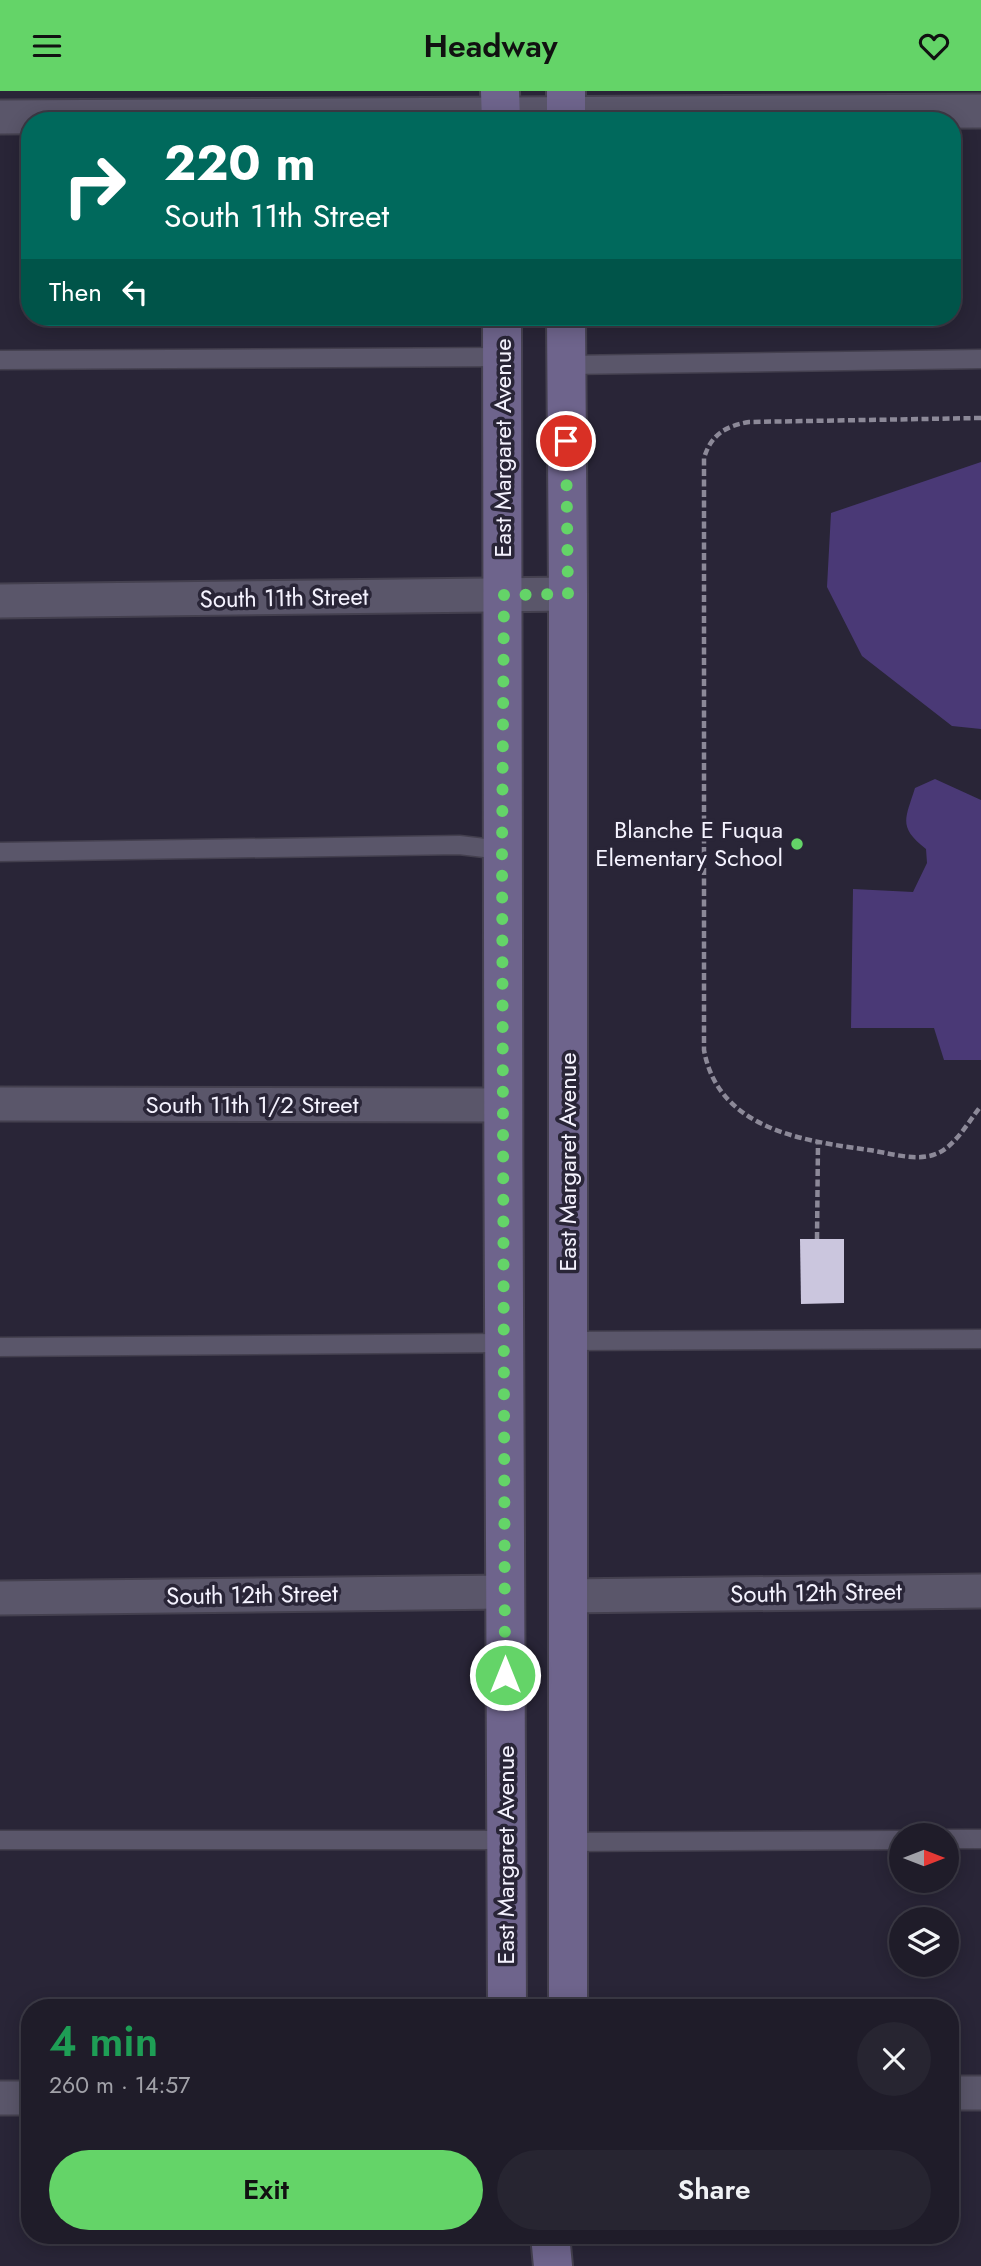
<!DOCTYPE html>
<meta charset="utf-8">
<style>
body{margin:0;font-family:Jost,sans-serif;background:#272531;color:#f1f3f6;height:100vh;display:flex;flex-direction:column;font-size:26px;white-space:nowrap}
*{box-sizing:border-box;margin:0}
p{font-size:23px;color:#a1a1a8}
.icon{flex:none;width:38px;height:38px;fill:none;stroke:currentColor;stroke-width:2;stroke-linecap:round;stroke-linejoin:round}
.map{position:relative;flex:1;overflow:hidden}
.side{position:absolute;left:21px;top:1908px;width:938px;height:245px;display:flex;flex-direction:column;background:#1f1c29;border-radius:28px;box-shadow:0 4px 18px #0003,0 0 0 2px #3c3a46}
.side>*{flex:none}
.hud{position:absolute;left:21px;top:21px;width:940px;height:214px;border-radius:28px;box-shadow:0 4px 18px #0003,0 0 0 2px #3c3a46;background:#00695c;color:#fff;overflow:hidden}
.needle{width:46px;rotate:90deg}
.buttons{position:absolute;left:889px;top:1732px;display:grid;gap:14px}
.buttons a{display:grid;place-items:center;width:70px;height:70px;border-radius:50%;background:#1f1c29;box-shadow:0 4px 18px #0003,0 0 0 2px #3c3a46;font-size:35px}
.pin{position:absolute;display:grid;place-items:center;width:60px;height:60px;color:#fff;margin:-30px;border:4px solid #fff;border-radius:50%;box-shadow:0 2px 7px #0007}
.me{position:absolute;width:77px;margin:-38px;rotate:0deg;stroke-linejoin:round;filter:drop-shadow(0 0 5px #0008)}
.turn{display:flex;align-items:center;gap:24px;height:147px;padding:0 28px;font-size:32px}
.turn .icon{width:91px;height:91px;stroke-width:2.5}
.turn b{display:block;font-size:49px;line-height:60px}
.then{display:flex;align-items:center;height:66px;padding:0 28px;background:#0003;gap:14px;font-size:26px}
.round{display:grid;place-items:center;flex:none;width:74px;height:74px;border-radius:37px;background:#272531}
.head{display:flex;align-items:center;justify-content:space-between;height:119px;padding:0 28px}
h1{font-size:42px;font-weight:600;line-height:52px;color:#1e9e55}
.button{display:flex;gap:14px;margin-top:auto;padding:14px 28px}
.button a{flex:1;height:80px;border-radius:42px;background:#64d468;color:#111;font-size:28px;font-weight:600;line-height:80px;text-align:center}
.button a+a{background:#272531;color:#f1f3f6}
header{display:flex;justify-content:space-between;align-items:center;height:91px;padding:0 28px;background:#64d468;color:#111;font-size:32px;font-weight:600}
.map>svg:first-child{display:block}
</style>
<header><svg class="icon" aria-label="menu" viewBox="0 0 24 24"><path d="M4 6h16M4 12h16M4 18h16"/></svg>Headway<svg class="icon" aria-label="heart" viewBox="0 0 24 24"><path d="M12 20l-8-8c-3-5 5-10 8-4 3-6 11-1 8 4z"/></svg></header>
<div class="map">
<svg width="981" height="2175" viewBox="0 0 981 2175">
<rect width="100%" height="100%" fill="#292537"/>
<path fill="#4a3976" d="M981,371V638L952,635L862,565L827,496L831,422Z
M935,688L981,709V969H944L934,937H851L853,798L913,801L927,772L926,758C898,736 905,729 915,697Z"/>
<path fill="#cbc6de" d="M800,1148H844V1212L801,1213Z"/>
<g fill="none" stroke-linecap="round" stroke-linejoin="round">
<defs>
<path id="lane" d="M0,269L502,266
M566,274L981,268
M0,761L459,754L502,759
M568,1250L981,1248
M0,1256L502,1252
M947,1748H981
M0,1749H505
M568,1751L901,1749"/>
<path id="street" d="M0,26L981,20
M0,510L568,503
M0,1013L503,1014
M567,1505L981,1500
M0,1507L505,1501
M950,2002H981
M0,2007H30"/>
<path id="secondary" d="M500,0L501,30
M566,0V30
M502,226C506,789 500,1353 507,1916
M566,226L568,503V1916
M550,2144L553,2175"/>
</defs>
<use href="#lane" stroke="#44404f" stroke-width="21"/>
<use href="#street" stroke="#44404f" stroke-width="37"/>
<use href="#secondary" stroke="#44404f" stroke-width="42"/>
<path stroke="#8c8998" stroke-width="4.5" stroke-dasharray="7 3.5" stroke-linecap="butt" d="M981,327L749,331C725,335 711,344 704,367V959C718,1038 803,1050 869,1059C889,1062 914,1070 933,1064C954,1058 968,1031 981,1015
M817,1148L818,1051"/>
<use href="#lane" stroke="#5a566a" stroke-width="18"/>
<use href="#street" stroke="#5a566a" stroke-width="33"/>
<use href="#secondary" stroke="#6e648c" stroke-width="38"/>
</g>
<g fill="none" stroke-linecap="round" stroke-linejoin="round">
<path stroke="#64d468" stroke-width="12" stroke-dasharray="0 21.6" d="M505,1584L502,760L504,504L568,503L566,350"/>
</g>
<circle fill="#64d468" stroke="#292537" stroke-width="2.5" cx="797" cy="753" r="7"/>
<g text-anchor="middle" stroke-width="7" stroke-linejoin="round" paint-order="stroke">
<g font-size="24" fill="#f4f2fe" stroke="#292537">
<text transform="translate(503 357) rotate(-90)" y="8">East Margaret Avenue</text>
<text transform="translate(284 507) rotate(-1)" y="8">South 11th Street</text>
<text x="252" y="1022">South 11th 1/2 Street</text>
<text transform="translate(568 1071) rotate(-90)" y="8">East Margaret Avenue</text>
<text transform="translate(816 1502) rotate(-1)" y="8">South 12th Street</text>
<text transform="translate(252 1504) rotate(-1)" y="8">South 12th Street</text>
<text transform="translate(506 1764) rotate(-90)" y="8">East Margaret Avenue</text>
</g>
<g font-size="24" fill="#f4f2fe" stroke="#292537" text-anchor="end">
<text x="783" y="747">Blanche E Fuqua<tspan x="783" dy="28">Elementary School</tspan></text>
</g>
</g>
</svg>
<div class="buttons">
<a><svg class="needle" viewBox="-14 -14 28 28"><path d="M0-13l5 13h-10z" fill="#e53935"/><path d="M0 13l5-13h-10z" fill="#a1a1a8"/></svg></a>
<a><svg class="icon" aria-label="layers" viewBox="0 0 24 24"><path d="M12 4l9 5-9 5-9-5zM3 14l9 5 9-5"/></svg></a>
</div>
<div class="pin" style="left:566px;top:350px;background:#d93025"><svg class="icon" aria-label="arrive" viewBox="0 0 24 24"><path d="M6 21V4h12l-3 4 3 4H6"/></svg></div>
<svg class="me" style="left:505px;top:1584px" viewBox="-20 -20 40 40"><circle r="17" fill="#64d468" stroke="#fff" stroke-width="3"/><path d="M0-11L8 9 0 5-8 9z" fill="#fff"/></svg>
<div class="hud">
<div class="turn"><svg class="icon" aria-label="right" viewBox="0 0 24 24"><path d="M7 20v-9h11M14 6l5 5-5 5"/></svg><div><b>220 m</b>South 11th Street</div></div>
<div class="then">Then<svg class="icon" aria-label="left" viewBox="0 0 24 24"><path d="M17 20v-9H6M10 6l-5 5 5 5"/></svg></div>
</div>
<section class="side">
<div class="head"><div><h1>4 min</h1><p>260 m · 14:57</p></div><a class="round"><svg class="icon" aria-label="close" viewBox="0 0 24 24"><path d="M6 6l12 12M18 6L6 18"/></svg></a></div>
<div class="button"><a>Exit</a><a>Share</a></div>
</section>
</div>
